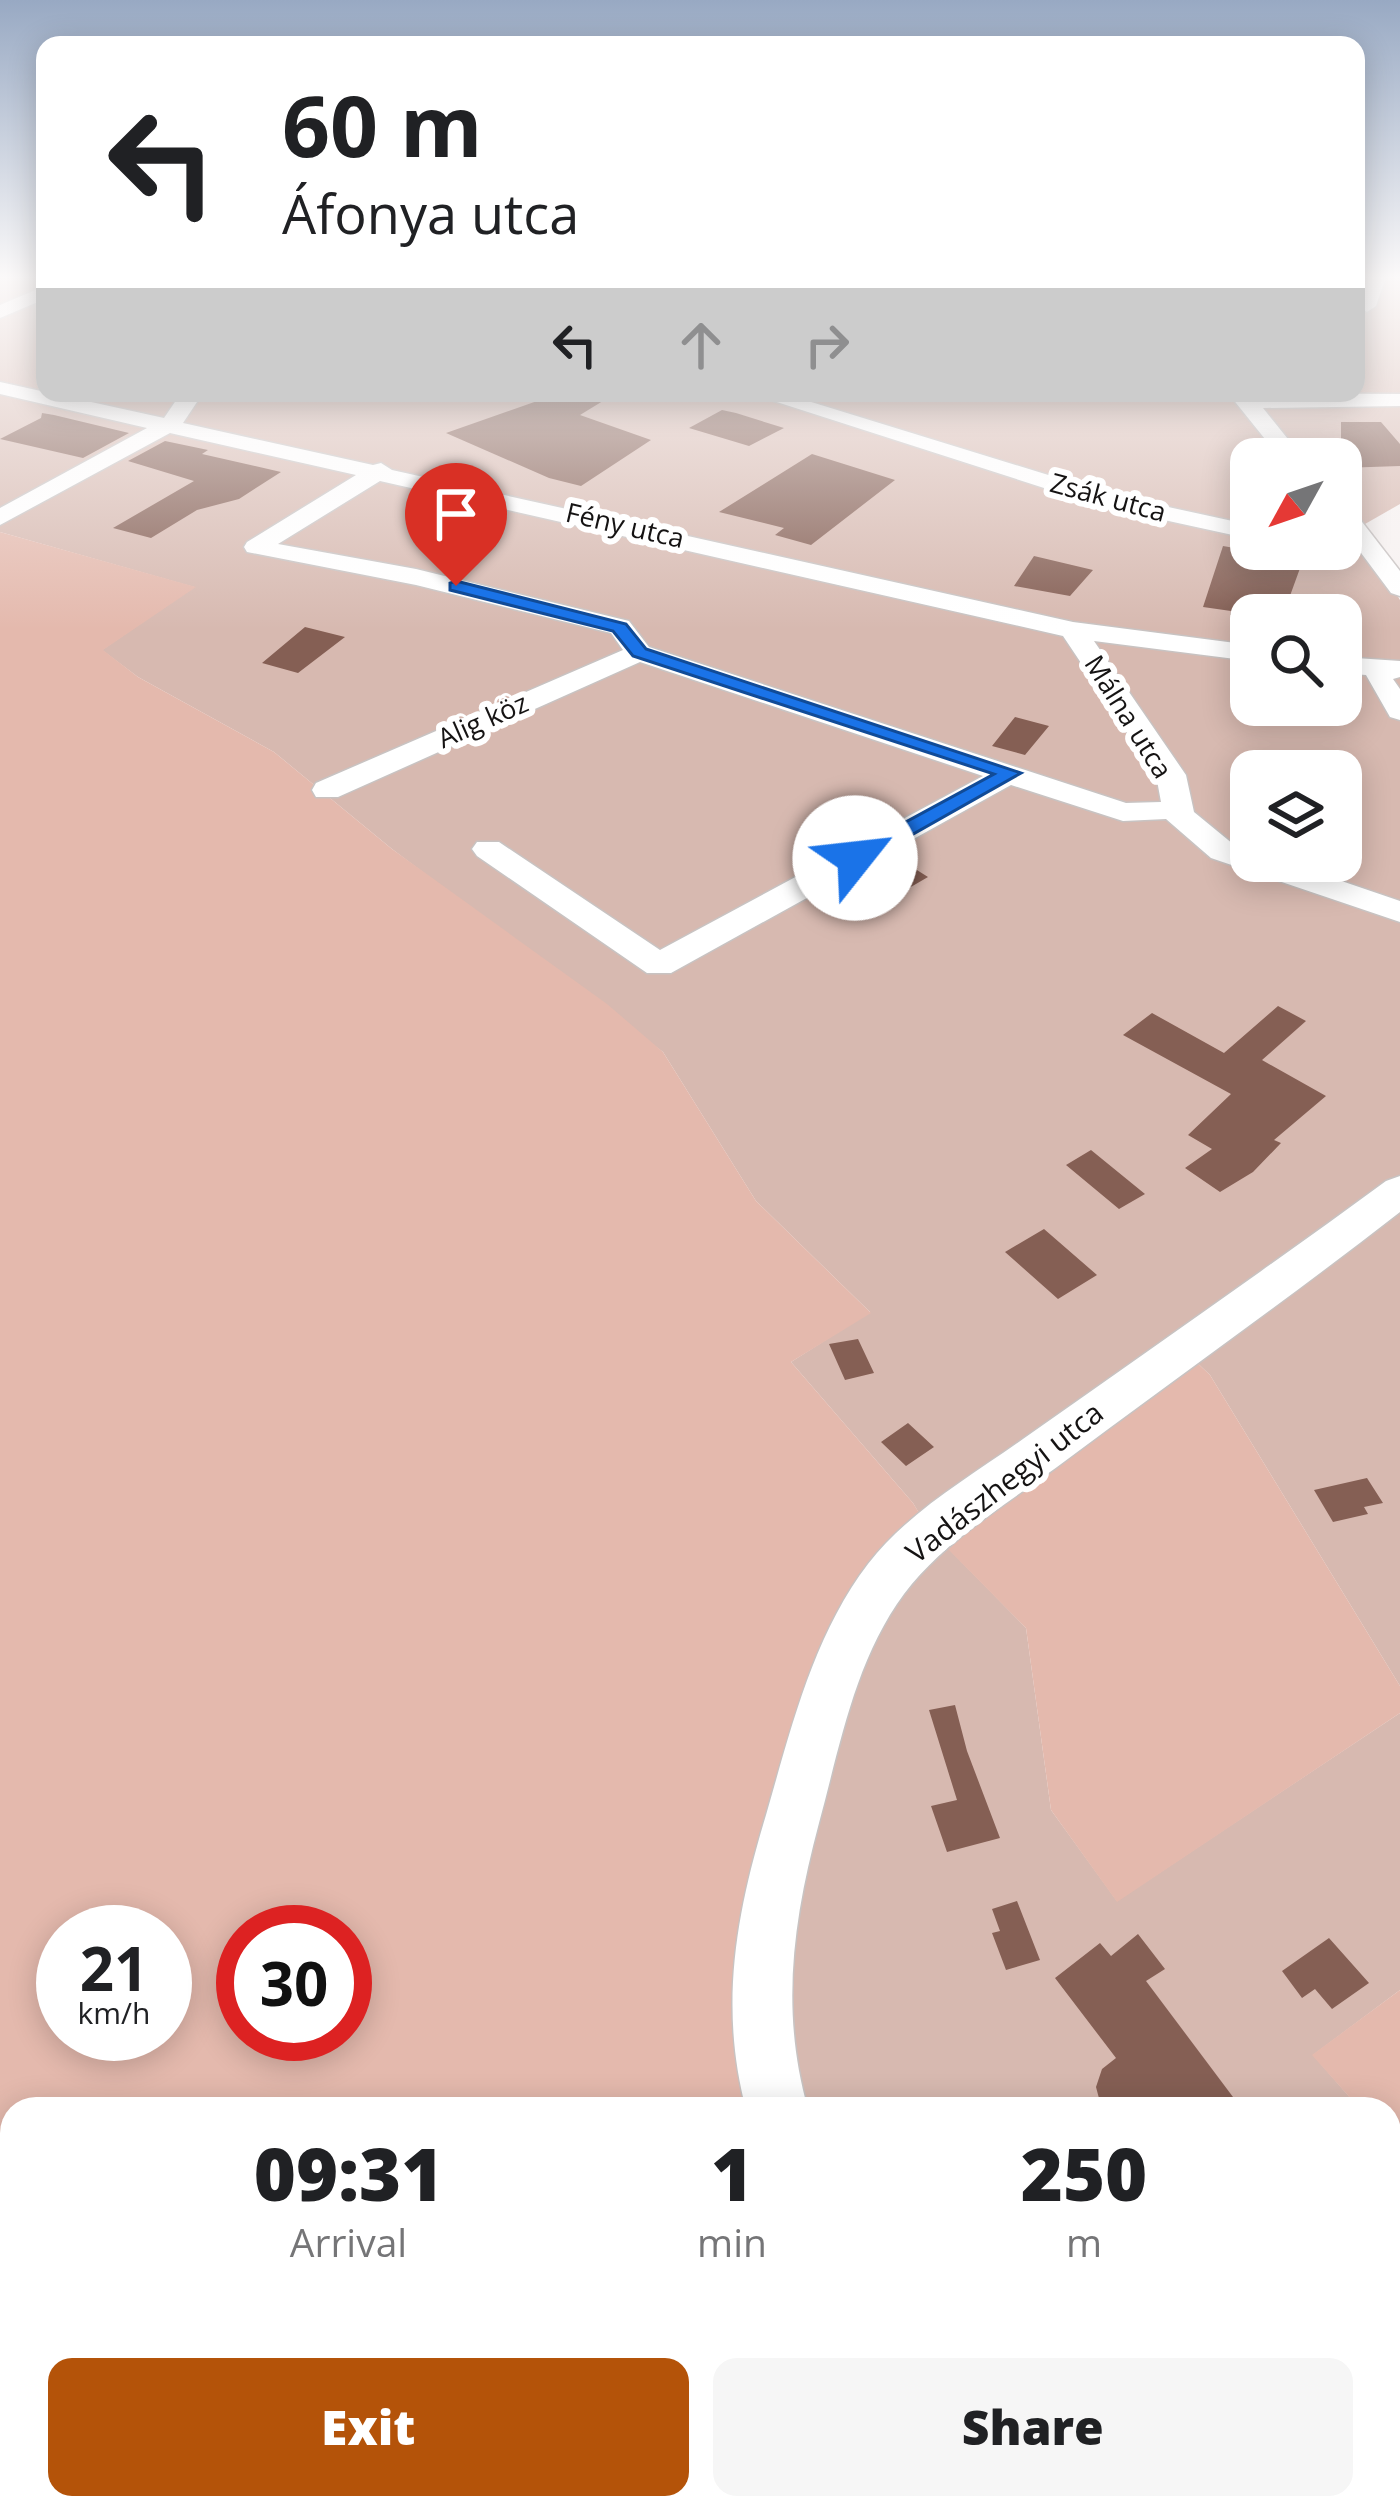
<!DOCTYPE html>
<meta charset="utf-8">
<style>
body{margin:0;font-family:"Open Sans",sans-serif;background:#f6f6f6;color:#202124;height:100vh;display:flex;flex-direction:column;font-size:45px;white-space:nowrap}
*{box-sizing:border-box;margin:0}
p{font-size:39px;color:#757577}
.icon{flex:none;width:66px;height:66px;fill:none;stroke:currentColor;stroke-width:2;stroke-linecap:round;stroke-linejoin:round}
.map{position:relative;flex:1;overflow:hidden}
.sheet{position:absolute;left:0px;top:2097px;width:1401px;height:423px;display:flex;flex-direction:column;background:#fff;border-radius:36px 36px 0 0;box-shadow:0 6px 30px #0003}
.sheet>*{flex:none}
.hud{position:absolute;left:36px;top:36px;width:1329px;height:366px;border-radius:24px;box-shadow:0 6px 30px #0003;background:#fff;color:#202124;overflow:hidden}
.needle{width:78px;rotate:230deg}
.tools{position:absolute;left:1230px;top:438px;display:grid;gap:24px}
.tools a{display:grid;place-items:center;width:132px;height:132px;border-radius:24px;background:#fff;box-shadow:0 6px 30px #0003;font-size:60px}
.speed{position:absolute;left:36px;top:1905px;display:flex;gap:24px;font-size:60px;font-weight:700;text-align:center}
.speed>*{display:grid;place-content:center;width:156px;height:156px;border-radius:50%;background:#fff;box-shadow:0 6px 30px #0003;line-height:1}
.speed small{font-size:30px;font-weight:400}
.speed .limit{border:18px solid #d22;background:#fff;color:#111}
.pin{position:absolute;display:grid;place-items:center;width:102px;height:102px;color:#fff;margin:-123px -51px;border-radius:50% 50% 50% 0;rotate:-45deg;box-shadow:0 0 12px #0007}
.pin .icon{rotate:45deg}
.me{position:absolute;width:132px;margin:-66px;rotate:61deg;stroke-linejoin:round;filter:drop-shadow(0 0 9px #0008)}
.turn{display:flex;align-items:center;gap:42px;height:252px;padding:0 48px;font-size:54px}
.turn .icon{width:156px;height:156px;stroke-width:2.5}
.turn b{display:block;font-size:84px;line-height:102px}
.lanes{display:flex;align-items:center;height:114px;padding:0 48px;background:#0003;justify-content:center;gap:60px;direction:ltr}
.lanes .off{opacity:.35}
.eta{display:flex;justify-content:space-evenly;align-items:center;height:204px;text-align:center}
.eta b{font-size:72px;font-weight:800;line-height:84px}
.action{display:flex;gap:24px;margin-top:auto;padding:24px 48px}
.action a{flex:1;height:138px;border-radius:24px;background:#b45309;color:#fff;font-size:48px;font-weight:800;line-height:138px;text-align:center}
.action a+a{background:#f6f6f6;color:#202124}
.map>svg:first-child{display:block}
</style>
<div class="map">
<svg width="1400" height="2518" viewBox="0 0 1400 2518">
<rect width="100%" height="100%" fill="#f7f2f1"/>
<path fill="#d7b9b0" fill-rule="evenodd" d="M0,277H45V393H1356V277H1400V504L1365,524L1373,555L1400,600V1686L1210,1375L1192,1358L932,1535L913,1503L791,1362L870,1312L756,1201L663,1052L392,849L274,752L138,677L102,650L194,587L0,532ZM1251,459H1341V549H1251ZM1251,615H1341V705H1251ZM1251,771H1341V861H1251Z
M941,1541L1026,1628L1051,1810L1117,1901L1400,1713V1990L1313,2055L1360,2109H777L759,2023L829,1699Z
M1389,2141L1400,2153V2318L1389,2331Z
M1389,2362L1400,2398V2518H1169L1166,2508H1389Z"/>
<path fill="#e4b9ad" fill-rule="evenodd" d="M0,532L196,587L103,650L138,677L274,752L392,849L607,1004L663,1052L756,1201L871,1313L791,1362L913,1503L932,1534L1192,1358L1210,1375L1400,1686V1713L1117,1902L1051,1810L1026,1628L941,1542L887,1578L779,1866L777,2109H12V2508H1166L1169,2518H0ZM63,1932H165V2034H63ZM243,1932H345V2034H243Z
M1400,1990V2153L1389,2141V2109H1360L1312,2055Z"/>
<path fill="#855f54" d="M560,393H616L580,415L651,440L581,486L549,478L446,433Z
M722,410L736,413L784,428L749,446L689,428Z
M42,413L54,415L129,433L83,458L0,439L41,418Z
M1341,422H1381L1400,444V466L1341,468Z
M165,441L208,450L202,454L281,472L239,499L197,510L151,538L113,528L194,481L128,461Z
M812,454L895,480L811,545L775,535L784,528L719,512Z
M1223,546L1303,560L1283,615H1230L1231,611L1203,607Z
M1034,556L1093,570L1070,596L1014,586Z
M305,627L345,637L298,673L262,663Z
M1015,717L1049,726L1025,755L992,746Z
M893,855L928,877L897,895L886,888L837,917L811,901Z
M1278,1006L1306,1021L1262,1060L1326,1096L1274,1140L1281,1143L1253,1172L1220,1192L1185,1168L1212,1149L1188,1135L1231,1094L1123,1035L1152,1013L1224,1053Z
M1091,1150L1145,1194L1119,1209L1066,1165Z
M1044,1229L1097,1275L1058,1299L1005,1252Z
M858,1339L874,1373L845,1380L829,1344Z
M908,1423L934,1447L906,1466L881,1442Z
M1367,1478L1383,1503L1364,1507L1368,1514L1333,1522L1314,1490Z
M955,1705L967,1751L1000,1838L947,1852L931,1806L957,1800L929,1710Z
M1017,1901L1040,1960L1006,1970L992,1933L1000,1931L992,1909Z
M1138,1934L1165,1969L1146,1981L1242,2109H1105L1100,2102L1096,2087L1102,2069L1116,2058L1055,1978L1100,1943L1111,1956Z
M1329,1938L1369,1983L1332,2009L1315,1989L1302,1998L1282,1971Z"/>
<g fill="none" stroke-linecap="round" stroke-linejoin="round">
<defs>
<path id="minor" d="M1368,277H1386L1376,306L1367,312L1358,306Z
M45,286V299L0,318V305Z
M0,382L164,418L181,393H203L183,423L373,465L381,463L392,470L1073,622L1251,645V661L1094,641L1186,775L1194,812L1233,844L1251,850V861H1283L1400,901V922L1211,858L1166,819L1123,821L1011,785L671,973H647L477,856L472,849L477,842H499L660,950L983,776L640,662L338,797H316L312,790L316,783L623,650L611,633L416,585L247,552L244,547L247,542L356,475L170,433L0,525V508L147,428L0,394ZM380,481L1063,636L1156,775L1161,802L1126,803L649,647L629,621L416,569L278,544Z
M749,393H782L1113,495L1251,525V539L1100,506Z
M1228,393L1400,394V406L1263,408L1304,459H1281Z
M1341,503L1349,505L1400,571V596L1391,593L1341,526Z
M1341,657L1400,661V677L1393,679L1400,689V720L1390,717L1366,675L1341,673Z
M1400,1176V1212C1287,1300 1171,1382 1057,1467C1004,1506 944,1541 904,1594C855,1660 840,1746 819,1823C793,1920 780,2011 808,2109H746C719,2007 736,1914 766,1815C791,1729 813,1636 868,1564C909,1511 970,1477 1023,1439C1145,1353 1266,1269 1386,1181Z"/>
</defs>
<use href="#minor" stroke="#c8c3c2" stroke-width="3"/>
<use href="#minor" fill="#fff" fill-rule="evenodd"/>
</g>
<linearGradient id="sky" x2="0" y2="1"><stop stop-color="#98a9c3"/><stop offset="0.44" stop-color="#fbf9f9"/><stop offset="1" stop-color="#fbf9f9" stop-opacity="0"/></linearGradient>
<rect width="1400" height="630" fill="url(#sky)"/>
<path fill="#1a73e8" stroke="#114b97" stroke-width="3" d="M456,581L626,624L646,649L1021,773L862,863H847V854L994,774L633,656L613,631L450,590V583Z"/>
<g text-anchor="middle" stroke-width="12" stroke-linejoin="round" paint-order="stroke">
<g font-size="27" fill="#151313" stroke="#fff">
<text transform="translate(1108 498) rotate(15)" y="9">Zsák utca</text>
<text transform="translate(625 526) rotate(13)" y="9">Fény utca</text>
<text transform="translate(1128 717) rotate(58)" y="9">Málna utca</text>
<text transform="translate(483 721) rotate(-24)" y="9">Alig köz</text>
</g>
<g font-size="30" fill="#151313" stroke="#fff">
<text transform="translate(1005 1483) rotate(-38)" y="10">Vadászhegyi utca</text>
</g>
</g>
</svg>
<div class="tools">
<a><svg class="needle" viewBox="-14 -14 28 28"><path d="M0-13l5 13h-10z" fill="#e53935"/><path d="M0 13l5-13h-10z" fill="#757577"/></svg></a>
<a><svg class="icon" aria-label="search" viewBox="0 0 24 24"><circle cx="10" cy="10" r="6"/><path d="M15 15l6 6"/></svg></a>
<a><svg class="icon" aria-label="layers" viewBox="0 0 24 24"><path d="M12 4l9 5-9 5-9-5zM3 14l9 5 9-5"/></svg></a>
</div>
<div class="speed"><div>21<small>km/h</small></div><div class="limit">30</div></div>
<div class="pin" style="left:456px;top:586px;background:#d93025"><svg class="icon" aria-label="arrive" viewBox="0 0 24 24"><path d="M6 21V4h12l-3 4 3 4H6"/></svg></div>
<svg class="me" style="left:855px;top:858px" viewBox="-20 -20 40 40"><circle r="19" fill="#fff"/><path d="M0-13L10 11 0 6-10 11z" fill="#1a73e8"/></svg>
<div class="hud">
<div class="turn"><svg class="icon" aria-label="left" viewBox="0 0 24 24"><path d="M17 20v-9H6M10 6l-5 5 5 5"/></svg><div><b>60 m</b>Áfonya utca</div></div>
<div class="lanes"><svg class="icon" aria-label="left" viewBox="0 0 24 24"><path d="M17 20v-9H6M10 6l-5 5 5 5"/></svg><svg class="icon off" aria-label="ahead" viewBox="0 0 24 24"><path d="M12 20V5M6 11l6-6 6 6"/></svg><svg class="icon off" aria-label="right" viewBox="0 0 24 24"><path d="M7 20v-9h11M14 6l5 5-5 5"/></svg></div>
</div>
<section class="sheet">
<div class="eta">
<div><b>09:31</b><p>Arrival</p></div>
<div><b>1</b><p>min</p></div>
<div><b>250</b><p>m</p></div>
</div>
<div class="action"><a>Exit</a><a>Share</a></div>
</section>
</div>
